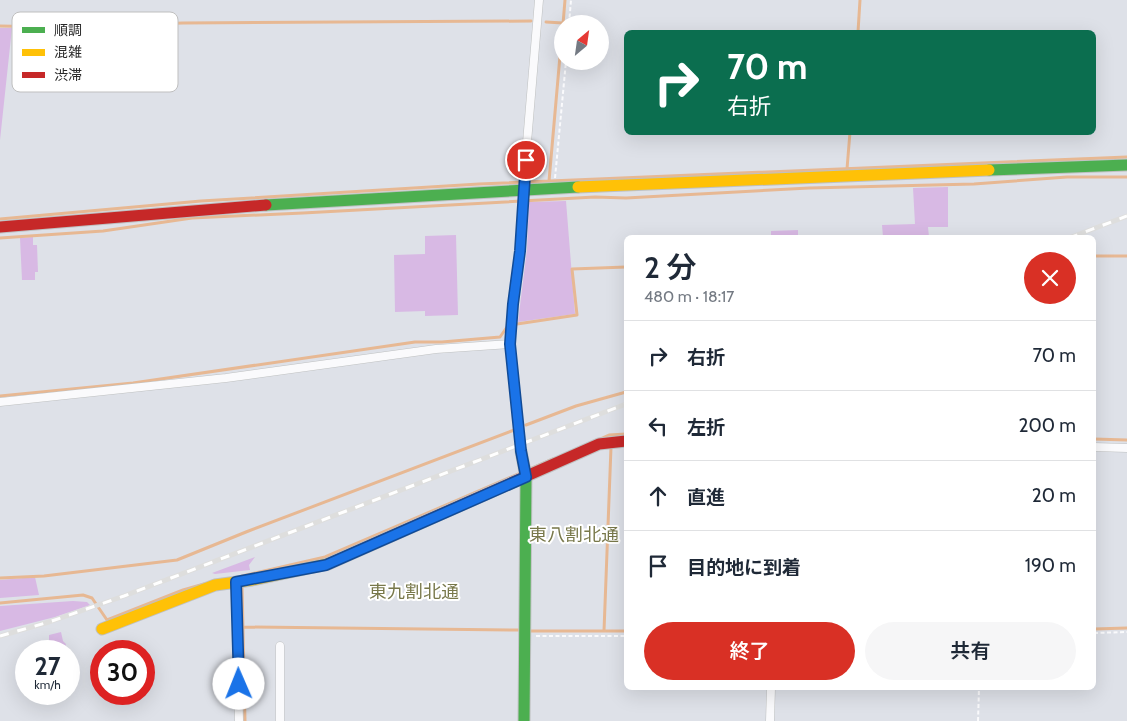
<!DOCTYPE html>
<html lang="ja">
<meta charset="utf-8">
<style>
body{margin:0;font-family:Cabin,"Noto Sans JP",sans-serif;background:#f6f6f7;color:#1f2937;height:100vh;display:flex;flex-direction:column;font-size:19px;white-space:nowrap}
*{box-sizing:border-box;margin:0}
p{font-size:16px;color:#747a83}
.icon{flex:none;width:28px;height:28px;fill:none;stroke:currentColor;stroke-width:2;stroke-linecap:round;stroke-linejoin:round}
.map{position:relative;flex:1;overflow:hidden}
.sheet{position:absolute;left:624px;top:235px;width:472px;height:455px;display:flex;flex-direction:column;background:#fff;border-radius:8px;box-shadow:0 5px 20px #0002}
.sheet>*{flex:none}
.top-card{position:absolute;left:624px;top:30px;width:472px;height:105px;border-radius:8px;box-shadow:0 5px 20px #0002;background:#0b6e4f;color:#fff;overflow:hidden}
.needle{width:32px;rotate:29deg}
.buttons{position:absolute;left:554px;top:15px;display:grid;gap:10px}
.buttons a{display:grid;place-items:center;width:55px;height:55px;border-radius:50%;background:#fff;box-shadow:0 5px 20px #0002;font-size:25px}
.speed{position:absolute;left:15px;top:640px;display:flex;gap:10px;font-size:25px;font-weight:700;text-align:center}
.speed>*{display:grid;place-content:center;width:65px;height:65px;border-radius:50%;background:#fff;box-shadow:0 5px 20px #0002;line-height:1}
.speed small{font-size:12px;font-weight:400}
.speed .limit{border:8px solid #d22;background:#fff;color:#111}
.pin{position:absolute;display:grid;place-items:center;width:42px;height:42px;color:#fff;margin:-21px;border:2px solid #fff;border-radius:50%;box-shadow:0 1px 5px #0007}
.me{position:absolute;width:55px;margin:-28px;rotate:359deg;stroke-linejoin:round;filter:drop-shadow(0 0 4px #0008)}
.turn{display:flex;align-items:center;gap:18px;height:105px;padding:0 20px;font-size:22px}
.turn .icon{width:65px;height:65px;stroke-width:2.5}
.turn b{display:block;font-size:35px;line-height:42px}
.round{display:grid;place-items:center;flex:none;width:52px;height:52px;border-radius:26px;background:#f6f6f7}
.head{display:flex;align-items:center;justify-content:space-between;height:85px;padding:0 20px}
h1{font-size:30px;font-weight:600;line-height:38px}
.button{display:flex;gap:10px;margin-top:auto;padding:10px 20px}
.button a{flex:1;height:58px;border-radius:30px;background:#d93025;color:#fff;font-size:20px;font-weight:600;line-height:58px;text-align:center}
.button a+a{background:#f6f6f7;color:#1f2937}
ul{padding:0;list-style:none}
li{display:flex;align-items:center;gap:15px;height:70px;padding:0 20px;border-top:1px solid #e0e1e3}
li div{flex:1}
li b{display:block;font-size:19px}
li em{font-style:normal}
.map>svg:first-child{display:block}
</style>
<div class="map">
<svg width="1127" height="721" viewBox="0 0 1127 721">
<rect width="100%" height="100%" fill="#dee1e8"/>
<path fill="#d8b9e4" d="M0,28H12L0,140Z
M948,187V227H928L929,237H883L882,225L915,224L913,188Z
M566,201L575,314L518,322L527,249L529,202Z
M798,230V237H771V231Z
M456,235L458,315L425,316V311L395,312L394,255L425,254V236Z
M33,237V245H37L38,272H35V280H22L20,238Z
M255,557L249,565L250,570L215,574L212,573Z
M35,577L39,595L0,598V580Z
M73,601L87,602L90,605L55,617L0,631V606Z
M61,632L63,641L66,644L64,651H49V635Z"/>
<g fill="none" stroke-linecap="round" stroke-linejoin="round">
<path stroke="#e7b893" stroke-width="3" d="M546,22L563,23
M563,24L565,0
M0,26L51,27L183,23L531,21
M858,32L860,0
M847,169L850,132
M549,181L562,33
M0,219L201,201L479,184L1127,157
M0,238L103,231L192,218L303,213L595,197L626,198L809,188L974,184L1067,177H1127
M1094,256H1127
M517,324L577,315L572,269L626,267
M0,396L133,383L415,342H442L500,337L507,327
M526,425L576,406L626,392
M600,439L609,435L626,434
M1094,439L1127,440
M242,576L325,557L553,459
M0,578L44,576L177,560L246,532L514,430
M242,584L245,721
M0,603L83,595L92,598L107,620L183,590L204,584
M244,627L519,630
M1094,629L1127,628
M531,631H626
M604,631L611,447"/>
<defs>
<path id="street" d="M0,402L226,378L436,349L510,344
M1094,447L1127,448
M521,451L510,344L513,303L520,251L524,178L539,0
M236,582L239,721
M280,646V721
M770,721L771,688"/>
<path id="fast" d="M989,170L1127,165
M266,205L578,187
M521,451L526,477L524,721"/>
<path id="slow" d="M578,187L989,170
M102,629L215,585L252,580L328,564"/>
<path id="jam" d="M0,227L266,205
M328,564L599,444L626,441"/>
</defs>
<use href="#street" stroke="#bfc1c1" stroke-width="9"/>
<use href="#fast" stroke="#bfc1c1" stroke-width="13"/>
<use href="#slow" stroke="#bfc1c1" stroke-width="13"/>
<use href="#jam" stroke="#bfc1c1" stroke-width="13"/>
<path stroke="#fafafc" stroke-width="2" stroke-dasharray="4 2.5" stroke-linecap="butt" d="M569,24L571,0
M555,178L566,61
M1094,633L1127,632
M536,636H626
M978,721L979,688"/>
<use href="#street" stroke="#fafafc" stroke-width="8"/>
<use href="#fast" stroke="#4caf50" stroke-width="11"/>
<use href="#slow" stroke="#ffc107" stroke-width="11"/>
<use href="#jam" stroke="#c62828" stroke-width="11"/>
<defs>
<path id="rail" d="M1069,238L1127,216
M0,636L49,622L124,596L626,404"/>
</defs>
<use href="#rail" stroke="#dededd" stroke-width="5"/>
<use href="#rail" stroke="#fff" stroke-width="3" stroke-dasharray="9" stroke-linecap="butt"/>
</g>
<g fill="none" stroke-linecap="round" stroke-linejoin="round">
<defs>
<path id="route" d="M239,684L236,582L326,565L526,477L521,451L510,344L513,304L520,251L526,160"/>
</defs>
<use href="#route" stroke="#114b97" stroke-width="12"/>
<use href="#route" stroke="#1a73e8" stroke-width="9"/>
</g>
<g text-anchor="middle" stroke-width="4" stroke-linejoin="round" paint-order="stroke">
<g font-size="18" fill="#78784a" stroke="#fff">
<text x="574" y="541">東八割北通</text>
<text x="414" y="598">東九割北通</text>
</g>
</g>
<rect x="12" y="12" width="166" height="80" rx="8" fill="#fff" stroke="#bfbfbf" stroke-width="1"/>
<rect x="22" y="27" width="23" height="6" fill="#4caf50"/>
<rect x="22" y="49" width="23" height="7" fill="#ffc107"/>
<rect x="22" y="72" width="23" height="6" fill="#c62828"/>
<g font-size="14" fill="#292929">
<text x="54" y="35">順調</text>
<text x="54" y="57">混雑</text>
<text x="54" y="80">渋滞</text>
</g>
</svg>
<div class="buttons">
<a><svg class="needle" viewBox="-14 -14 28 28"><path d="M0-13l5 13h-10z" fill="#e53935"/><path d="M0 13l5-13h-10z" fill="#747a83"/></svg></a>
</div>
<div class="speed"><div>27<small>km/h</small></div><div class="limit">30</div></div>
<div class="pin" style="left:526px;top:160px;background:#d93025"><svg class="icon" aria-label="arrive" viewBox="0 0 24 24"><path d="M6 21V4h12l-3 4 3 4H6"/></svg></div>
<svg class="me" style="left:239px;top:684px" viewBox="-20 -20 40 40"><circle r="19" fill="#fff"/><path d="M0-13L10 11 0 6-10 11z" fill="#1a73e8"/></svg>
<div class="top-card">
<div class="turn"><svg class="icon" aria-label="right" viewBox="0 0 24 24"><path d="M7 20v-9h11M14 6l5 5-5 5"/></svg><div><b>70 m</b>右折</div></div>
</div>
<section class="sheet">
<div class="head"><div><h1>2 分</h1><p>480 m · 18:17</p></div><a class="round" style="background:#d93025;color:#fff"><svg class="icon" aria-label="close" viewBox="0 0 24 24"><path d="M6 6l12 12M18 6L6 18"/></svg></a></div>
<ul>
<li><svg class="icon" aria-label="right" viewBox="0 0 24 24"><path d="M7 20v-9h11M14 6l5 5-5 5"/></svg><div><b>右折</b></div><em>70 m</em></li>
<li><svg class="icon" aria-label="left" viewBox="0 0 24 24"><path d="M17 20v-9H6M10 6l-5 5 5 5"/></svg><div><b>左折</b></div><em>200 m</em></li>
<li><svg class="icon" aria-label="ahead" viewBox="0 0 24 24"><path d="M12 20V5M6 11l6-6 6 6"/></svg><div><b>直進</b></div><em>20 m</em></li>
<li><svg class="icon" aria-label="arrive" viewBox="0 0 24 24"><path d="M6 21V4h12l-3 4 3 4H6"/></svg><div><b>目的地に到着</b></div><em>190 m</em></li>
</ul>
<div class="button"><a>終了</a><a>共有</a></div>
</section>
</div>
